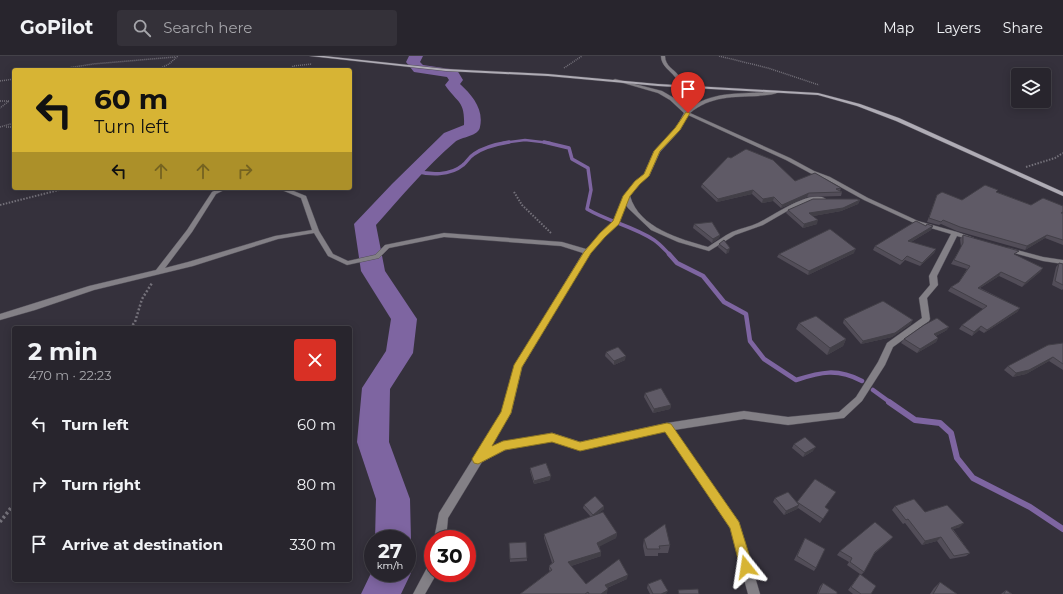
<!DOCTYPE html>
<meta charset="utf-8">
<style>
body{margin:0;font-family:Montserrat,sans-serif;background:#343139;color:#f1f3f6;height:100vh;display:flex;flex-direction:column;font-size:15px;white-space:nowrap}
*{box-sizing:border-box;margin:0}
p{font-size:13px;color:#a5a5aa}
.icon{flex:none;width:22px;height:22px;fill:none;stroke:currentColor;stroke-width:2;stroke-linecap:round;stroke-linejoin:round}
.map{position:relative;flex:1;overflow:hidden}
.details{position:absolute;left:12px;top:270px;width:340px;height:256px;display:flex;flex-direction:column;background:#28252d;border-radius:4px;box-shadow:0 2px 10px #0003,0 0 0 1px #444249}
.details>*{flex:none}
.guide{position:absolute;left:12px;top:12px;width:340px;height:122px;border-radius:4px;box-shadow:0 2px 10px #0003,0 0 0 1px #444249;background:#d7b434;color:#111;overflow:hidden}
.fabs{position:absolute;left:1011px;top:12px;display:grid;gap:8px}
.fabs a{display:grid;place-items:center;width:40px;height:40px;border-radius:4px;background:#28252d;box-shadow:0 2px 10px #0003,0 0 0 1px #444249;font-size:20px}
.speed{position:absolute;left:364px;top:474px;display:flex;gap:8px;font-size:20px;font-weight:700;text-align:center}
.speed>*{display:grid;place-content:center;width:52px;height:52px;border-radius:50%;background:#28252d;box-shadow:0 2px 10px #0003,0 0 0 1px #444249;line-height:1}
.speed small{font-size:10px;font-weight:400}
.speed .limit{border:6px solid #d22;background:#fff;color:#111}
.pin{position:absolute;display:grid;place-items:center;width:34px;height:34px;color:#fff;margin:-41px -17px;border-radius:50% 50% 50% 0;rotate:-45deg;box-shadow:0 0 4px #0007}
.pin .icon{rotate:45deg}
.me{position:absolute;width:44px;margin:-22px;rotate:345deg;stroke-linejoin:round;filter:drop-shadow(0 0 3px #0008)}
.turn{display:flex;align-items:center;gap:14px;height:84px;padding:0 16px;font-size:18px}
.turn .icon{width:52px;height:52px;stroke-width:2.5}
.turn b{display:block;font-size:28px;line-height:34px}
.lanes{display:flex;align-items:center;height:38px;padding:0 16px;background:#0003;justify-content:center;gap:20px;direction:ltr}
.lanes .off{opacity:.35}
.round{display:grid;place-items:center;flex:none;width:42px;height:42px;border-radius:4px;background:#343139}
.headline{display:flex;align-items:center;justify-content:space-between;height:68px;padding:0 16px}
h1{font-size:24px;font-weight:700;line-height:30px}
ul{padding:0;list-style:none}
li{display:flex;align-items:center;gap:12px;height:60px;padding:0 16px}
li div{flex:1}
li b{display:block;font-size:15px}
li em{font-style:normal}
header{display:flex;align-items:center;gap:24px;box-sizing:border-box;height:56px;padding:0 20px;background:#28252d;border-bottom:1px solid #444249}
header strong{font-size:19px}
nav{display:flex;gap:22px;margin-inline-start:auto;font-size:14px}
.search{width:280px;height:36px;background:#343139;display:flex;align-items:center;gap:10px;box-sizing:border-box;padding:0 14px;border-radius:4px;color:#a5a5aa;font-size:15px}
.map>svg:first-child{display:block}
</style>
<header>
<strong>GoPilot</strong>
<div class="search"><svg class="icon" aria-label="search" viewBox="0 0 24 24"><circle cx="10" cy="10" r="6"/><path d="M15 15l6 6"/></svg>Search here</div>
<nav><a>Map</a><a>Layers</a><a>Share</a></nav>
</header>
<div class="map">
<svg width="1063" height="538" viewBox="0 0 1063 538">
<rect width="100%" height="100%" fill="#35313c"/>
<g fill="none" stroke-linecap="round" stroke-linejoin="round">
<path stroke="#7e65a1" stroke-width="2.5" d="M503,87L525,84L550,87"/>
<path stroke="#7e65a1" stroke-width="3.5" d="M544,86L569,92L572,103L588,112L591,134L587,153C609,166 633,170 654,184C660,188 665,194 670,199
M415,115C430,119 450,120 463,109C467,106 469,101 474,98C484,91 497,88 509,86"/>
<path stroke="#7e65a1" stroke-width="4.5" d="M669,198L677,207L703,220L724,246L746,258L750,285L764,303L796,324C821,316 837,312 862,325
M873,334L891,347"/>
<path stroke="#7e65a1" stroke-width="6" d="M889,346L915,364L940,367L951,377L957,402L973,422L1030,451L1063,473"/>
<path fill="#7e65a1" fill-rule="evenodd" d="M409,0H423L420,6L423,9L457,14L463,24L460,28C472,39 484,53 480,71C479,80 461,81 455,86C426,111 401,141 376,169L385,215L417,263L413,297L390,333L389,386L410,443L411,483L407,492V483H375L376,443L357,386L362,332L386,295L391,263L361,215L354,168L392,128L444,77L464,69C465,44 457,47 445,29L449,24L447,21L414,16L406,6Z
M407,508L411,517L401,538H361L373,513V517H407Z"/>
<defs>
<path id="street" d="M661,0H665C665,10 674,13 679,20C687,30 688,41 689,53C713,33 748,39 777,35L779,36C774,39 765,39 758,40C734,41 710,40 690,57L790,102L814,115L830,121L868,142L918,165L957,176L974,182L971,184L957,180L937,220L938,229L927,242L930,263L929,265L893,291L885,309L862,345L844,362L788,369L744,363L674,374L739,466L760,538H748L730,472L665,375L580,394L552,385L505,394L482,406L448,462L446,483H434L439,457L502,356L514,311L583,197L561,190L444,181L389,192L379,202L347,209L328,200L314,177L278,183L193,210L94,234L35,254L0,264V258L89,230L156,214L187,174L212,136L220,132H228L216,138L192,176L165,212L188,206L275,180L312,174L301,142L277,132H286L306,140L319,175L333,198L348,205L375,199L385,189L444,177L562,186L586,193L613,165L624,140L635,126L644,118L654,95L676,72L684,57L670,44L658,37L613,24L615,23L662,35L674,42L684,52C684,41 683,30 675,21C670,14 661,10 661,0ZM688,59L786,104L810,117L826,123L864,144L914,167L951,178L929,220L930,229L919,242L922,262L887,287L878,306L856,341L839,356L788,361L744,355L667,367L580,386L552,377L503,386L490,392L511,357L522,311L590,197L604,180L618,167L626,149L628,152L651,174L678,186L709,195L735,179L763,169L789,154L811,145H823L826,143C811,132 773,160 758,167C750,171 741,172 732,176C724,180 716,186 708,191C680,183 639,172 630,140L639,128L649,120L660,96L680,74Z
M1009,192L1043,201L1063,204V208L1043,205L1007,195L1006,194L1007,193Z
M433,506V517H437L425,538H413L429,508Z"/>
<path id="secondary" d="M310,0H324L446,13L548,18L658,28L818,37L860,48L899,62L1063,136V140L896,65L857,50L818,39L658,30L548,20L446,15Z"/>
</defs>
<use href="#street" stroke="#524e58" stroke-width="1"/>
<use href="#secondary" stroke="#524e58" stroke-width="1"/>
<path stroke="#74717a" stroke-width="1.5" stroke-dasharray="1 1" stroke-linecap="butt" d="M719,0L768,12L819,29
M564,12L582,0
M55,14L93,8L175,1
M157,14L169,8L178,0
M290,14L293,10L312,8
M0,25L14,23
M0,45H9L0,52
M0,71L14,67
M6,71H14"/>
<path stroke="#74717a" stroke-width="2" stroke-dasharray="1.5 1.5" stroke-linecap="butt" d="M1026,111L1055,102L1063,97
M514,136L522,149L551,177
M0,149L67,132"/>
<path stroke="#74717a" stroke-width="2.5" stroke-dasharray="2 2" stroke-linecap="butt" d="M130,272L135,266L142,243L152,227"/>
<path stroke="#74717a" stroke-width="3.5" stroke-dasharray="2.5 2.5" stroke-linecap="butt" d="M0,466L14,448"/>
<use href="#street" fill="#838086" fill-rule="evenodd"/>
<use href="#secondary" fill="#afacb5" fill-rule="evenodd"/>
</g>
<path fill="#524d58" d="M795,125L841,132L840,135L842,136L841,140L807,141L781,152L773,145L762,147L752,138L717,146L701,131L702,128Z
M997,136L1031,149L1063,150V189L1045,182L1025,194L957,175L941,168L939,169L927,166L937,139L962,144Z
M860,144L858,148L841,155L813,160L817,168L803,172L786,157L788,154Z
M694,168L720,179L719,182L712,187L693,172Z
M926,170H933L931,174L911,186L936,193L934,197L920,210L905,204L900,209L873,194L875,190Z
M963,179L1016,199L1043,212L1040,216L1022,231L999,220L980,232L1020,252L1017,256L984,277L979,274L972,280L959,273L962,269L983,253L948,235L951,231L959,226L967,213L951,208L961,191L960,183Z
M719,188L729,196L726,198L718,191Z
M854,197L808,219L777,201L779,198Z
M1059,207L1063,208V233L1062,234L1052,229L1056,211Z
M844,263L911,268L892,281L861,288L843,267Z
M799,267L846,283L843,290L827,299L796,273Z
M947,274L936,280L938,282L936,286L917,297L901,287L904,283Z
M1063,287V314L1049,305L1026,318L1013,321L1004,314L1008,310Z
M606,296L625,304L614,309L605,300Z
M645,337L671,349L670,353L653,357L644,341Z
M794,388L813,395L803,401L792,392Z
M530,412L550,424L534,428L530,415Z
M775,442L825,451L829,454L820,467L798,452L797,453L784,459L773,446Z
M584,449L604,450V453L597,458L617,477L616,482L599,490L601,496V500L571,510L586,528L627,523L607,532V537L606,538H520L550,515L549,514V510L552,507L544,482V478L591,461L583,452Z
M895,450L925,456L960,471L953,473L970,497L966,500L950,503L937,485L922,489L905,467L903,468L892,454Z
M893,481L889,485L874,498L864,516L861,519L871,538H853L848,534L860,518L847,509L849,506L837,499L840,495Z
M805,482L816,512L814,515L794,504Z
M644,483L670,489L668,497H658V500H645L643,490Z
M526,486L527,505L510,506L509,487Z
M940,526L957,538H930L934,532Z
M823,527L837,538H817L820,530Z
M648,528L666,538H650L647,532Z
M1006,534L1012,538H1001Z"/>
<path fill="#423f47" d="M753,134L752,138L717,146L718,143Z
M809,137L807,141L781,152L782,149Z
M774,141L773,145L762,147L763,143Z
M860,144L858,148L841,155L808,161L809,157Z
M818,164L817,168L803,172L804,168Z
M933,170L931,174L906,189L908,185Z
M720,179L719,182L712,187L713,183Z
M1047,179L1045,182L1025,194L1027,190Z
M730,192L729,196L726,198L727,194Z
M856,193L854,197L808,219L809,215Z
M936,193L934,197L920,210L922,207Z
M1043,212L1040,216L1022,231L1025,227Z
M1001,216L999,220L975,235L978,232Z
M1020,252L1017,256L984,277L987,274Z
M913,264L911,268L892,281L861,288L863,285Z
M981,270L979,274L972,280L974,276Z
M949,271L947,274L932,282L934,278Z
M938,282L936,286L917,297L920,293Z
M846,283L843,290L827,299L830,292Z
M626,300L625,304L614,309V305Z
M1053,301L1049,305L1026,318L1013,321L1016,317Z
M671,349L670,353L653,357L654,353Z
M816,391L813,395L803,401L805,397Z
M551,420L550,424L534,428V425Z
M799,449L797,453L784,459L786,455Z
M604,450V453L593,462V459Z
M964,467L960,471L948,475L951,472Z
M617,477L616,482L597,492V487Z
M893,481L889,485L872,499L875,496Z
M941,481L937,485L922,489L925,485Z
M601,496V500L568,511V506Z
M628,519L627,523L604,533L605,529Z
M608,533L607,537L606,538H601Z
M668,535L666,538H661Z"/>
<path fill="#5f5a66" stroke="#423f47" d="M746,93L773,104L795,125L815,117L841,132L836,133L842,136L809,137L782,149L774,141L763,143L753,134L718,143L702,128L728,101L731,102Z
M985,129L998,134L996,136L1031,149L1043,142L1063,150V156L1061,157H1063V184L1047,179L1027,190L960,171L943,164L941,166L929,162L937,139L942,136L962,144Z
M813,143H857L860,144L843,152L809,157L818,164L804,168L788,154Z
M916,165L926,170L927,168L933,170L908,185L936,193L922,207L907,200L902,205L875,190Z
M712,166L720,179L713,183L694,168Z
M830,173L856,193L809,215L779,198Z
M963,179L1019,195L1014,198L1043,212L1025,227L1001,216L978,232L1020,252L987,274L981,270L974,276L962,269L987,250L951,231L959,226L970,210L954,204L963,187Z
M724,184L730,192L727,194L719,188Z
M1059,207L1063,208V229L1055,225Z
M883,245L913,264L895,277L863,285L844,263Z
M816,260L846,283L830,292L799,267Z
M937,262L949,271L934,278L938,282L920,293L904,283L924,269Z
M1063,287V308L1053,301L1029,314L1016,317L1008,310L1048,289Z
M618,291L626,300L614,305L606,296Z
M661,332L671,349L654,353L645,337Z
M805,381L816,391L805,397L794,388Z
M546,407L551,420L534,425L530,412Z
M815,423L836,436L825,451L829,454L823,463L797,446Z
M788,436L799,449L786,455L775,442Z
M595,440L604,450L593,459L584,449Z
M914,443L925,456L947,449L964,467L951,472L970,497L954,500L941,481L925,485L908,463L906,464L895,450Z
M603,456L617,477L597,487L601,496L568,506L586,528L619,503L628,519L605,529L608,533L601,538H589L588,536L585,538H520L552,514L549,510L554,506L544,478Z
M875,466L893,481L875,496L864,516L850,506L852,502L840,495Z
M665,468L670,489L659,490L660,493H647L644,483Z
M805,482L825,493L816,512L797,500Z
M526,486L527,502L510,503L509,487Z
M860,518L876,530L871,538H861L851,531Z
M661,523L668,535L661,538H653L648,528Z
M940,526L957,538H933Z
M823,527L837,536V538H818Z
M698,533L699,538H679L678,534Z
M1006,534L1012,538H1004Z"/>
<path fill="#d7b434" stroke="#8c7522" d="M686,56L690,57L680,74L660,95L649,120L640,128L630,140L619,168L605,181L591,197L522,311L511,357L492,390L503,385L552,377L580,386L667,367L671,368L739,466L753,511L751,515L746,517L742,515L740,511L730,472L665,376L580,395L552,386L505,394L478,408L474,407L472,403L501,356L514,309L584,196L600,177L613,165L623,140L635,125L644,118L654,95L675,72Z"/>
</svg>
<div class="fabs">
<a><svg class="icon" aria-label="layers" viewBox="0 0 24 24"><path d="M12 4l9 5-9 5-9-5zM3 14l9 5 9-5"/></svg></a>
</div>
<div class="speed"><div>27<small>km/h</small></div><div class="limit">30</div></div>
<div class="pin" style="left:688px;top:57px;background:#d93025"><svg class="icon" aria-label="arrive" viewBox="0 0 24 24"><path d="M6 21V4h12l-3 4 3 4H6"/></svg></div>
<svg class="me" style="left:746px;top:511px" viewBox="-20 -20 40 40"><path d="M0-17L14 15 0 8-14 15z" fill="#d7b434" stroke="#fff" stroke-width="4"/></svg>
<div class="guide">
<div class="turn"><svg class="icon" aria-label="left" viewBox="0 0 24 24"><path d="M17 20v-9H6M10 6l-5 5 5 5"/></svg><div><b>60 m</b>Turn left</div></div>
<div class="lanes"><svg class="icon" aria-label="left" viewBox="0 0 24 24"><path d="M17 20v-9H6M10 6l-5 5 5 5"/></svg><svg class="icon off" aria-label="ahead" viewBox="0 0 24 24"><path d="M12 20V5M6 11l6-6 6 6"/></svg><svg class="icon off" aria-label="ahead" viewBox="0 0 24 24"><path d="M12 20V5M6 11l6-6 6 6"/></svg><svg class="icon off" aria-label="right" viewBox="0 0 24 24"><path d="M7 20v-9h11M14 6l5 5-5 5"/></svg></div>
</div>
<section class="details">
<div class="headline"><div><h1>2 min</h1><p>470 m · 22:23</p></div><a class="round" style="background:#d93025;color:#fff"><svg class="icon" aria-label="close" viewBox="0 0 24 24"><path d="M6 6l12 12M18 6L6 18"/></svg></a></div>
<ul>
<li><svg class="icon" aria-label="left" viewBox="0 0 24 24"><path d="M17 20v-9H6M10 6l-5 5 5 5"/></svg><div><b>Turn left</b></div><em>60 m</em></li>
<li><svg class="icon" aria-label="right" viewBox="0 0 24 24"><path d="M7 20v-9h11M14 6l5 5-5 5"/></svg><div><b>Turn right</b></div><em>80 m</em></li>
<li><svg class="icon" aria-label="arrive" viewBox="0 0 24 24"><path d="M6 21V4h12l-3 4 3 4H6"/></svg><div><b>Arrive at destination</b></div><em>330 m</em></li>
</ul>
</section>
</div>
